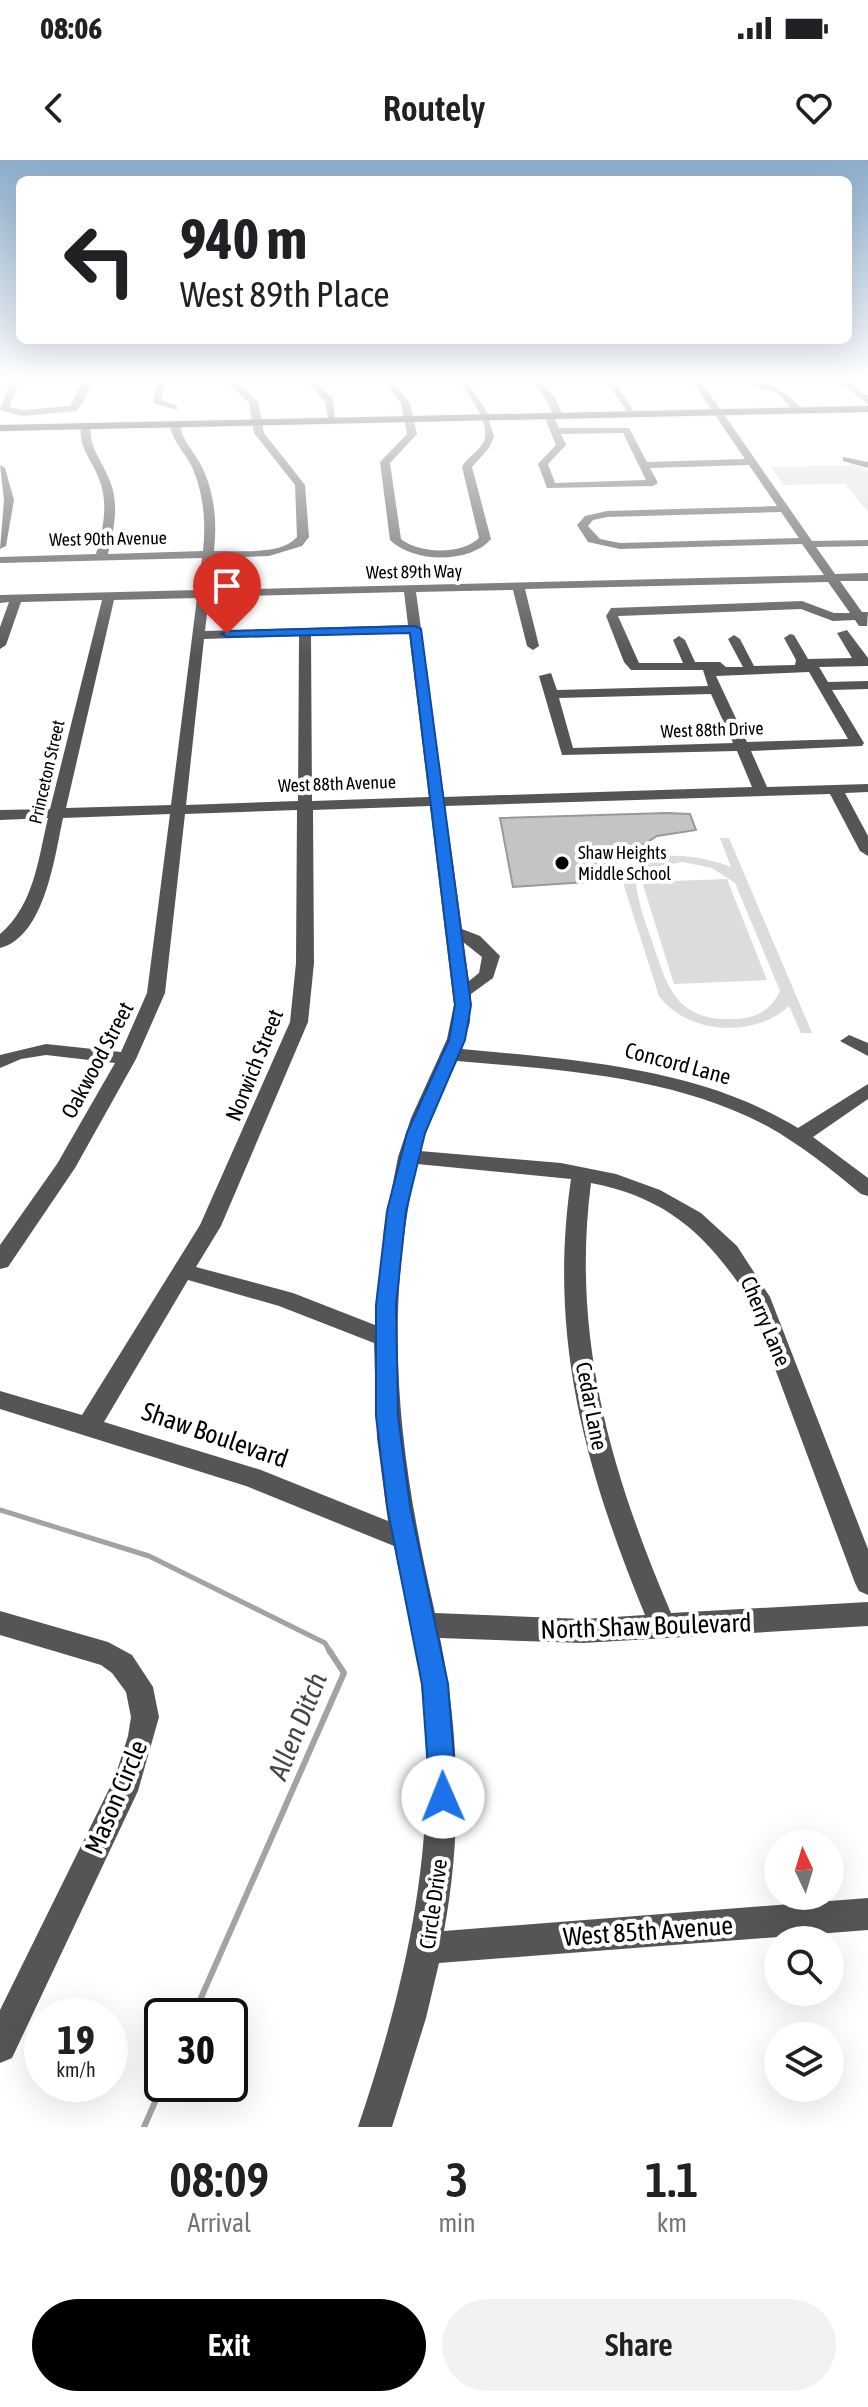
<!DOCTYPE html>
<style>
body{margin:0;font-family:"Asap Condensed",sans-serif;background:#f2f2f2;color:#202124;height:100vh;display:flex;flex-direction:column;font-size:30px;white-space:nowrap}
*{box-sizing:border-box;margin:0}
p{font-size:26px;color:#757577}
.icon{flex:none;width:44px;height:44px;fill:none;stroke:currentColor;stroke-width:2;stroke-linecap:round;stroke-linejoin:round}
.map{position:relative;height:1967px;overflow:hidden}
.drawer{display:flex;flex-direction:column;background:#fff;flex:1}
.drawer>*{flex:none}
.hud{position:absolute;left:16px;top:16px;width:836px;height:168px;border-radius:12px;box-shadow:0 8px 32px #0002;background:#fff;color:#202124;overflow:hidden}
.needle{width:52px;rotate:356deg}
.fabs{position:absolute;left:764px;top:1670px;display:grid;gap:16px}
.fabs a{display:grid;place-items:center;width:80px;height:80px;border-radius:50%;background:#fff;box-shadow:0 8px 32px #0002;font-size:40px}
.speed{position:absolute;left:24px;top:1838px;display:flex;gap:16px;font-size:40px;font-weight:700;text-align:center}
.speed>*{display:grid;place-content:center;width:104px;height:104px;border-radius:50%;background:#fff;box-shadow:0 8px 32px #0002;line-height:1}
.speed small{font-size:20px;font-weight:400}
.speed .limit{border:4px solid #111;border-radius:12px;background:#fff;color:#111}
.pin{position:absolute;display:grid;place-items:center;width:68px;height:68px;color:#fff;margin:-82px -34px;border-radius:50% 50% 50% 0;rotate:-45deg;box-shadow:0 0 8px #0007}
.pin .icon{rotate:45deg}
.me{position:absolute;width:88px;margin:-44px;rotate:359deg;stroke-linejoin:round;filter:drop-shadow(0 0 6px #0008)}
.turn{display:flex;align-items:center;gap:28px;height:168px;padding:0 32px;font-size:36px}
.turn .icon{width:104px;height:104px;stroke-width:2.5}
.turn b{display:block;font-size:56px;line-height:68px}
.eta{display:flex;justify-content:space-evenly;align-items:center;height:136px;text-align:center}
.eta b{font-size:48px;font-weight:600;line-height:56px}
.primary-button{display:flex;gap:16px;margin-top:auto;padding:16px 32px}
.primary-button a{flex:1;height:92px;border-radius:48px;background:#000;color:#fff;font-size:32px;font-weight:600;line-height:92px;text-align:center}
.primary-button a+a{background:#f2f2f2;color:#202124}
.status{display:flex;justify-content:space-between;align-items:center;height:56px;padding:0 40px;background:#fff;direction:ltr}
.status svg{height:22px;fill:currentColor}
header{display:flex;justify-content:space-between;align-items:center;height:104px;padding:0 32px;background:#fff;font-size:36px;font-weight:600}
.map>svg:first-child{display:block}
</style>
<div class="status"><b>08:06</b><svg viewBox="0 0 49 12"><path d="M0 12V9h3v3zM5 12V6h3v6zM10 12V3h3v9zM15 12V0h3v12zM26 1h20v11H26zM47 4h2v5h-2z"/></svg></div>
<header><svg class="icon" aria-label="back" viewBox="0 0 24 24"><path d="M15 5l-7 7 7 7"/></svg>Routely<svg class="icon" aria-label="heart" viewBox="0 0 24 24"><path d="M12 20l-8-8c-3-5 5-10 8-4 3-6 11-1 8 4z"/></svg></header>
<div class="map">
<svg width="868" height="1967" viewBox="0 0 868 1967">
<rect width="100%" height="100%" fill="#fff"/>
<path fill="#dcdcdc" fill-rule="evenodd" d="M854,305L868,310V352L845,324L784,325L771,307Z
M720,678H729L812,873H801L789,846C755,878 688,875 659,836L624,726C636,683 700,695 731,707ZM683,702L712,708L735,723L780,831C771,850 757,858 736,859C678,862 668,830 653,784C646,764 638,744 636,723L652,707Z
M727,719L767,820L674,824L642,722Z"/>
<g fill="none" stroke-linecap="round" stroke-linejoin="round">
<path stroke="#a3a3a3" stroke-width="5" d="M0,1350L149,1396L325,1483L330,1492"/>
<path stroke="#a3a3a3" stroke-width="6" d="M193,1856L344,1513L329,1490
M144,1967L163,1924"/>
</g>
<path fill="#c4c4c4" stroke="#999" stroke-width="2" d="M667,653L690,654L696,670L657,676L587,722L513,727L500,658Z"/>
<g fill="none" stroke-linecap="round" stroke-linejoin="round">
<defs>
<path id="major" d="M868,246V252L0,271V265Z"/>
</defs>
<use href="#major" stroke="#dbdbdb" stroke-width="2"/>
<path fill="#555" fill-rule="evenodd" d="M11,220H20L9,247L23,250L70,246L82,223L98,220C86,230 87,240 76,251L23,256L0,250Z
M157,220H165L161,240L177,246V250L153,243Z
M225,220H235L258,242L264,273L305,325L309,377L302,386L269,396L213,398L210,430L824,415L802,384L620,389L588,382L577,365L585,356L607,351L777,346L749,305L650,308L658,323L653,326L547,328L538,304L556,285L544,256L553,255L546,239L531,220H540L555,238L563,256L554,257L559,268H629L647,302L745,299L691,220H700L812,381L868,380V386L816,387L835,414L868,413V421H840L862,452H868L867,466H859L855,460L833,461L801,449L618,456L639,503H683L673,480L679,476L685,480L695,502H720L726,507H743L728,479L734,475L740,479L754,506L795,505L796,500L784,478L790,474L794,475L808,499L852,498L837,473L847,470L868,498V506L819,507L828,522L868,521V529L832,530L864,583L862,586L751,591L767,627L868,624V632L845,633L868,676V696L860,691L830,634L445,646L462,769L480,776L500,796L493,818L471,834L470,862L462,889C576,900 698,907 798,968L868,924V939L813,977L868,1018V1036L861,1034C831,1009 801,985 767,966C672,916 562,910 457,901L431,958L420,991L561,1003L616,1014L660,1030L701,1053L737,1086L770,1137L868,1389V1435L859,1431L855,1423L749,1139C707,1075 668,1038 591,1023C571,1177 611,1313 671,1453L868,1442V1466L583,1483L440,1478C460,1575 462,1674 444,1771L868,1738V1770L439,1803L426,1858L392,1967H358C407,1822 440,1677 421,1524C415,1477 403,1433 394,1386L246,1326L0,1249V1231L82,1255L200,1065L290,862L296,803L297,650L185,654L165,833L136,899L75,1008L8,1107L0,1109V1085L57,1004L115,903L46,895L21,899L0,908V895L46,884L121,892L147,833L170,654L63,658C55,695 45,777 0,788V774C34,745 38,700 48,658L0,660V650L50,649L102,440L21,442L6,485L0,489V467L9,442L0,443V435L198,430L202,398L0,403V397L96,394C103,370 109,343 99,319C92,300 78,287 81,266L86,263L91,266C88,287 102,300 109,319C120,343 114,369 108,394L203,391C206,363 204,336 193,309C186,293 172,282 170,264L175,261L180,264C182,282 196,293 203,309C215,335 217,363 214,391C238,390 281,396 297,377L295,325L254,273L249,243ZM623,273L646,320L555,323L548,304L566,285L561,274ZM781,352L799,378L620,383L600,379L588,366L593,360L607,357ZM828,422L850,453H834L802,441L611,448L606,456L624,502L631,510H703L708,526L557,530L551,513L539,516L562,595L737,591L752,627L444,637L416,432L513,430L527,486L533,490L539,486L525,429ZM404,432L408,465L205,471L209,437ZM197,438L171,645L66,648L114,440ZM409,473L429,637L312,641L311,476ZM299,476L298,641L186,645L204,479ZM809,512L848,579L747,582L716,516ZM711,534L733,583L573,588L559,538ZM430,646L454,845L447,879L411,958L398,997L384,1069L375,1165L293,1133L196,1107L221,1066L308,862L314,803L313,650ZM463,782L482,797L479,813L469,821ZM417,1004L571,1019C548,1177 585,1309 645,1455L583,1459L435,1453C400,1302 381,1159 417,1004ZM188,1120L279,1146L374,1183L377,1278L388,1361L261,1310L104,1262Z
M305,220H314L333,239L335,263H329L325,242Z
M382,220H391L410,243L417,274L390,303L401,379C420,394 461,395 479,378L462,307C467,297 478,292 483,283C493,265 468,233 457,220H466L486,250L494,277L489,288L472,307L491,379C470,404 413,403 390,380L380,302L407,274L401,243Z
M605,220H614L637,257H631Z
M736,220C765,220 785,229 804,251L796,253L777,233Z
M837,220H847L868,237V244Z
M843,297L868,302V308L843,301Z
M0,305L5,308L14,340L6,386L0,389L4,340Z
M849,875L868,883V896L840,881Z
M0,1451L108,1482L132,1495L153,1527L159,1557L138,1631L12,1898L0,1903V1850L115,1617L128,1576L131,1557L126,1532L112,1513L101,1505L0,1475Z"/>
<use href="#major" fill="#000" fill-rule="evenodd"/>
</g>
<linearGradient id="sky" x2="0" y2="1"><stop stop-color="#8cadcc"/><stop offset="0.44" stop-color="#fff"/><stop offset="1" stop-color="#fff" stop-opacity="0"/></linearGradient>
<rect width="868" height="496" fill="url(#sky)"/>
<path fill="#1a73e8" stroke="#114b97" stroke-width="2" d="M415,466L421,469L471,845L465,880L425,973L406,1051L396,1145L398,1256L410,1346L448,1524L457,1637L453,1646L443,1650L434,1646L430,1637L422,1524L387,1346L376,1256V1145L387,1051L407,973L449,880L455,845L410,473L227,477L221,474L227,471Z"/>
<circle fill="#000" stroke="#fff" stroke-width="3" cx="562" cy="703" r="8"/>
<g text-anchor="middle" stroke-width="8" stroke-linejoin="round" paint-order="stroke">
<g font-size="18" fill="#000" stroke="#fff">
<text transform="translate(108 379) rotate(-1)" y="6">West 90th Avenue</text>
<text transform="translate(414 412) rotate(-1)" y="6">West 89th Way</text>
<text transform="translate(712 570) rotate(-2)" y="6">West 88th Drive</text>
<text transform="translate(47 612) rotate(-77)" y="6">Princeton Street</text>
<text transform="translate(337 624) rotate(-2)" y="6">West 88th Avenue</text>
</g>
<g font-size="18" fill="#000" stroke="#fff" text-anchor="start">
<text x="578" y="699">Shaw Heights<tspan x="578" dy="21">Middle School</tspan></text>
</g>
<g font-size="22" fill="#000" stroke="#fff">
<text transform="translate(97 900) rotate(-62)" y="8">Oakwood Street</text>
<text transform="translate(678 903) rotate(15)" y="8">Concord Lane</text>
<text transform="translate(254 905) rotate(-68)" y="8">Norwich Street</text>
<text transform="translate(766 1161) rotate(67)" y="8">Cherry Lane</text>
<text transform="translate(592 1246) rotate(79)" y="8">Cedar Lane</text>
<text transform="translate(433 1744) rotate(-82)" y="8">Circle Drive</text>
</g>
<g font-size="26" fill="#000" stroke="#fff">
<text transform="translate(215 1275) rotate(19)" y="9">Shaw Boulevard</text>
<text transform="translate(646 1466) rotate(-2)" y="9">North Shaw Boulevard</text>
<text transform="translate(116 1637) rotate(-67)" y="9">Mason Circle</text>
<text transform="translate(648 1771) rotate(-4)" y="9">West 85th Avenue</text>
</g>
<g font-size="28" font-style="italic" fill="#444" stroke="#fff">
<text transform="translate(297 1566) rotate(-68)" y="10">Allen Ditch</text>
</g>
</g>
</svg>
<div class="fabs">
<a><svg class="needle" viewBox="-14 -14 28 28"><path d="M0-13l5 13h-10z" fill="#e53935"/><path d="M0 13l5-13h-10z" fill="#757577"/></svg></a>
<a><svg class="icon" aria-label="search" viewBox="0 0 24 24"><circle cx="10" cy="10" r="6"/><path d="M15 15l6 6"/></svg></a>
<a><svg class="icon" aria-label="layers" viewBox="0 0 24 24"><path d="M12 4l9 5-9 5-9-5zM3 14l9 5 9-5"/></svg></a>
</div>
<div class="speed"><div>19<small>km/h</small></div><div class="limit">30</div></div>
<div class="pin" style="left:227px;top:474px;background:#d93025"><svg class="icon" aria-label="arrive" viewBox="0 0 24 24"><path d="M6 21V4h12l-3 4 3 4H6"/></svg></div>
<svg class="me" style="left:443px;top:1637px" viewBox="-20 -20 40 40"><circle r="19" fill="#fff"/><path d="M0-13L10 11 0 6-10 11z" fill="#1a73e8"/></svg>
<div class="hud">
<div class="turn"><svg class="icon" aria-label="left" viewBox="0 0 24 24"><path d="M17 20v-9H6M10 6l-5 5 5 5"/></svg><div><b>940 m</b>West 89th Place</div></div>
</div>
</div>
<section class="drawer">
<div class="eta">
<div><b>08:09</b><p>Arrival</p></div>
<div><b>3</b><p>min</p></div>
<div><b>1.1</b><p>km</p></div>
</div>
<div class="primary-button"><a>Exit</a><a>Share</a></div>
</section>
